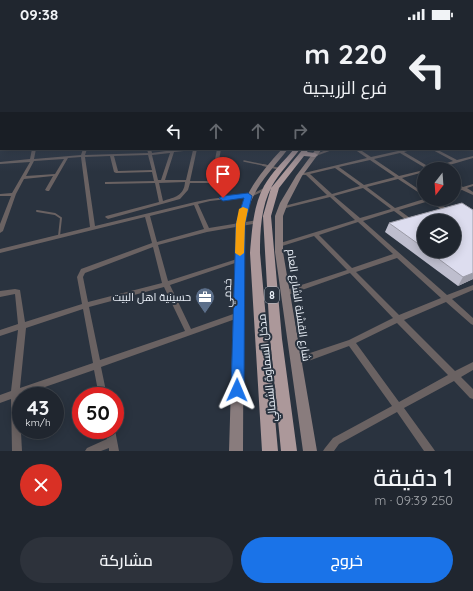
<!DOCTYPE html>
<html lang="ar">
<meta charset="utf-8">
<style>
body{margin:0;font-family:Quicksand,Cairo,sans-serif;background:#2d323b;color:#f1f3f6;direction:rtl;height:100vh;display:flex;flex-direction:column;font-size:15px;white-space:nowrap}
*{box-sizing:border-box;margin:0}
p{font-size:13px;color:#a2a5aa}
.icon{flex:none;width:22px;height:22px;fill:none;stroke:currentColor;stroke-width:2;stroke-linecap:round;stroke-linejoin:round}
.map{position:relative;height:423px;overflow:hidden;direction:ltr}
.details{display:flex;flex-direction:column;background:#20262f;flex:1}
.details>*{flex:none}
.top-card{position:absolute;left:0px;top:0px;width:473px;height:122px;box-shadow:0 2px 10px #0003,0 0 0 1px #3d434b;direction:rtl;background:#20262f;color:#f1f3f6;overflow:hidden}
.needle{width:26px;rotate:197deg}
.tools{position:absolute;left:417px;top:134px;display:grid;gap:8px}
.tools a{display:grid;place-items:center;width:44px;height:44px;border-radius:50%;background:#20262f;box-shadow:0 2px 10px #0003,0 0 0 1px #3d434b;font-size:20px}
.speed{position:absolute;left:12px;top:359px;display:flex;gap:8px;font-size:20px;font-weight:700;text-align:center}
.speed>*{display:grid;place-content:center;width:52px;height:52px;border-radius:50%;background:#20262f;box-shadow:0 2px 10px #0003,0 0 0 1px #3d434b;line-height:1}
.speed small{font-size:10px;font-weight:400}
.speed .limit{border:6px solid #d22;background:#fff;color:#111}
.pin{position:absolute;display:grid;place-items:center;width:34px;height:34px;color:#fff;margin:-41px -17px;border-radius:50% 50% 50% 0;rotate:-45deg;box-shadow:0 0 4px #0007}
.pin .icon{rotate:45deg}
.me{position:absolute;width:44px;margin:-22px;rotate:1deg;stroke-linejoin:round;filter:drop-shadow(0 0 3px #0008)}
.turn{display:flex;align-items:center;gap:14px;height:84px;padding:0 20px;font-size:18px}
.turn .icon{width:52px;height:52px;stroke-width:2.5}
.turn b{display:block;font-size:28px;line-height:34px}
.lanes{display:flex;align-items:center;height:38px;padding:0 20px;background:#0003;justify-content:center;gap:20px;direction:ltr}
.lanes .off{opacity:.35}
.round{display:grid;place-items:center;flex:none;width:42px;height:42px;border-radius:21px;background:#2d323b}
.head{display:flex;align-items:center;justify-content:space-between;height:68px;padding:0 20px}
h1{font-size:24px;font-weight:600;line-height:30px}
.action{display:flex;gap:8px;margin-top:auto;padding:8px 20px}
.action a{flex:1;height:46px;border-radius:24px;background:#1a73e8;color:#fff;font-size:16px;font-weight:600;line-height:46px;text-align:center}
.action a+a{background:#2d323b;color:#f1f3f6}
.status{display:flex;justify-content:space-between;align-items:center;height:28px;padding:0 20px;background:#20262f;direction:ltr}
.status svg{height:11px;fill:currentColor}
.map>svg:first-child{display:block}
</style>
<div class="status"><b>09:38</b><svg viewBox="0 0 49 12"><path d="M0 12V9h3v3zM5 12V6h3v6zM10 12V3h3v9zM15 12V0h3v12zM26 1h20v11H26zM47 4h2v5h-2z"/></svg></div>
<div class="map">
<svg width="473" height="423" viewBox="0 0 473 423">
<rect width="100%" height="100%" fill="#2a333f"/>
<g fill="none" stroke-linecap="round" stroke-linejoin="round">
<path stroke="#6a6262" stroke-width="1.5" d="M244,133L268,138"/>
<path stroke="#6a6262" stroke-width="2" d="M263,137L280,141
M37,183L55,186L61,190L59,208"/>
<path fill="#6a6262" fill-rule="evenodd" d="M472,102H473V104H472Z
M32,121H36L34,131L81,127L83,121H87L85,127L148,125L147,121H151L152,125L173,122L197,121L190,153H211L217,121H221L215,155H190L188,162L180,171L108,191L105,189L106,188L159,174L155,155L107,156H105V154L154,153L152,144L116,145L114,144L110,128L85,129L95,198L195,174L210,171L252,166L264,160H268V161L253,168L210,173L198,176L209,200L257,192L259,193L260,194L259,195L207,204L158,217L168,253L237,231H241L242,232L241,233L170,257L191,301L239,284L241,285L242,287L241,289L101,339L107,368H99L94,342L19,368L22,423H12L11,371L0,375V367L11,363L18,302L0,308V302L18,296L15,266L0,269V263L15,261L20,262L25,294L82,276L77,249L81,241L152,215L145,189L0,225V221L90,199L81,129L68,130L49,163H47L45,162L53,148L24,151L16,166L3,203L0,205V196L11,168H0V166L12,165L30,134L0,136V134L30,131ZM193,122L186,152H165L174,124ZM170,125L161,152H158L152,127ZM148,127L152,142L118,143L114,128ZM64,131L55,146L26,148L34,133ZM185,154C184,168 175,169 163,173L159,155ZM194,177L204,201L157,214L150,188ZM153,219L162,255L88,274L83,249L85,245ZM164,259L185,303L100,332L89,279ZM83,281L93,335L20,360L26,300Z
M329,121H335L316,128L313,127Z
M354,121H359L371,129L398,123L400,122L414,121L404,124L431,140L453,133L431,121H436L457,132L473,128V130L436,141H427L400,125L374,131L399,148L424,142V144L402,150L424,165V168L398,151L367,159L395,180L424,171H433L449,182V184H445L429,173L399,182L414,193L415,194L414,195H410L394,183L363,193L447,267L473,257V262L452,271L473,290V297L471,296L446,274L404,292L455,343L473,334V342L461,349L473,361V371L470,370L454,353L404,380L433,420L435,423H424L397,384L339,416L334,423H323L325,420L333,410L392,378L349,318L295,338L292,337L291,334L292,331L349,312L393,290L350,245L285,268L283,267L282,265L283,263L347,242L314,208L279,219L276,217L277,216L355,192L330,169L282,181L280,180V179L327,167L306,147H302V146L304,145L367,130ZM370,132L395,149L364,157L339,139ZM335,140L360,158L332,166L310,146ZM363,160L391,181L360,190L334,168ZM358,194L393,226L352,240L319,207ZM397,230L441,270L399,287L356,244ZM397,295L448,347L399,374L356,315Z
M454,154L463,159L473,156V158L467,160L473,164V167L462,162L454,164V162L459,160L454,157Z
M105,402H115L119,423H109V420L101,423H85L87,420L107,411Z"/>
<path fill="#897c7d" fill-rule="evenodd" d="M0,104H1V108H0Z
M472,115H473V119H472Z
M282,121H288C266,149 252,160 244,196L243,423H229L236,196C245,164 260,145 282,121Z
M316,121H322L302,148L288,175L283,188V224L317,423H303L275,224V188L280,175L296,148Z"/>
<path fill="#ac989a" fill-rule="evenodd" d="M294,121H300C291,133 279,145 272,158C261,178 260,203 260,225L278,423H262L250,225C252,203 253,178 264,158C272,144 284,133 294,121Z
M303,121H309L307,124L315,125L318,127L315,129L304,128L279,160L271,188L282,311L297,423H281L270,311L263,188L271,160Z"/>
</g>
<path fill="#bebece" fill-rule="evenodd" d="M462,175L473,182V251L458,258L385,204L389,195ZM424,193H454V223H424Z"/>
<path fill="#9b9ba7" d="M473,245V251L458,258L463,249Z"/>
<path fill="#ddddef" stroke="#9b9ba7" d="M462,175L473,182V245L463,249L428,223H454V193H424V220L389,195Z"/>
<linearGradient id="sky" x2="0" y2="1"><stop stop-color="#171c23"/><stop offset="0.59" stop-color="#445063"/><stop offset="1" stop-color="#445063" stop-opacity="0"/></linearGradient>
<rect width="473" height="144" fill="url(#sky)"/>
<path fill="#1a73e8" stroke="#114b97" d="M248,165L252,168L245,196L244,362L242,367L237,369L233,367L231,362L236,196L244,170L223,173L219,170L223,168Z"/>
<path fill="#f59e0b" d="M243,179L248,181L245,196L244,225L240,228L235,225L236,196L239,181Z"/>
<defs>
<symbol id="office-pin" viewBox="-11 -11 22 30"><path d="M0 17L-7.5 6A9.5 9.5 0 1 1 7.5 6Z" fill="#5c6f8a" stroke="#2a333f"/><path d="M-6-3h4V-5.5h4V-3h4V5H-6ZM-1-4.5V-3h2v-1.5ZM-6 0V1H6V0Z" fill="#fff"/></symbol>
</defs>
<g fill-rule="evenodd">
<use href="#office-pin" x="194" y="258" width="22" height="30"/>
</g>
<g text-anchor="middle" stroke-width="4" stroke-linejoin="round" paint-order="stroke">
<rect fill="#2a333f" stroke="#b2b9c2" stroke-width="1" x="265" y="259" width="14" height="16" rx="3"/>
<g font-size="10" font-weight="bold" fill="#ecf2fa">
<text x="272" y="271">8</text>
</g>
<g font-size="11" fill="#ecf2fa" stroke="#2a333f">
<text transform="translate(227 265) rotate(-89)" y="4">خدمي</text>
<text transform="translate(299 277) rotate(82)" y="4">شارع القشلة الشارع العام</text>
<text transform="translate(267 340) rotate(-96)" y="4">مدخل السماوة الشمالي</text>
</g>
<g font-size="11" fill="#ecf2fa" stroke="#2a333f" text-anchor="end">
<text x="191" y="273">حسينية اهل البيت</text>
</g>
</g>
</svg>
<div class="tools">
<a><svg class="needle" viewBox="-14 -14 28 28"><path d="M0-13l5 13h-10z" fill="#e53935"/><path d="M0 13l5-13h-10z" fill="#a2a5aa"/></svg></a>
<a><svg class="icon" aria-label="layers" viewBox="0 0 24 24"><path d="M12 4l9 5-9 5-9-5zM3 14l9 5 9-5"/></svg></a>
</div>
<div class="speed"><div>43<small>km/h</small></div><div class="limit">50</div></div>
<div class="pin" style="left:223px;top:170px;background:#d93025"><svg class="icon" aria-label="arrive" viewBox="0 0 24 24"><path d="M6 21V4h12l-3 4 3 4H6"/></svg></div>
<svg class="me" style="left:237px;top:362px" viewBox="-20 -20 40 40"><path d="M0-17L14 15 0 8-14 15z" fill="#1a73e8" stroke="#fff" stroke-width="4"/></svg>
<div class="top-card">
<div class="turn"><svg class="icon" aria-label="left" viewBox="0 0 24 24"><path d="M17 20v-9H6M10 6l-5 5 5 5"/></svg><div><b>220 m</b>فرع الزريجية</div></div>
<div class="lanes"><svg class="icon" aria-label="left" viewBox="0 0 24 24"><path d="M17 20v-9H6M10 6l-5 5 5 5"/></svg><svg class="icon off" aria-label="ahead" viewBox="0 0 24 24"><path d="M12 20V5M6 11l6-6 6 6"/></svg><svg class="icon off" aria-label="ahead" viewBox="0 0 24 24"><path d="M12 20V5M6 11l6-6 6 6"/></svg><svg class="icon off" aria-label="right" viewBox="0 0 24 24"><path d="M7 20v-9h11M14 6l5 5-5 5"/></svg></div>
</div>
</div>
<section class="details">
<div class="head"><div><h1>1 دقيقة</h1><p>250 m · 09:39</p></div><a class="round" style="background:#d93025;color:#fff"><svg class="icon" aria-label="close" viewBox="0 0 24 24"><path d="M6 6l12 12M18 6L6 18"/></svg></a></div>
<div class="action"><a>خروج</a><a>مشاركة</a></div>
</section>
